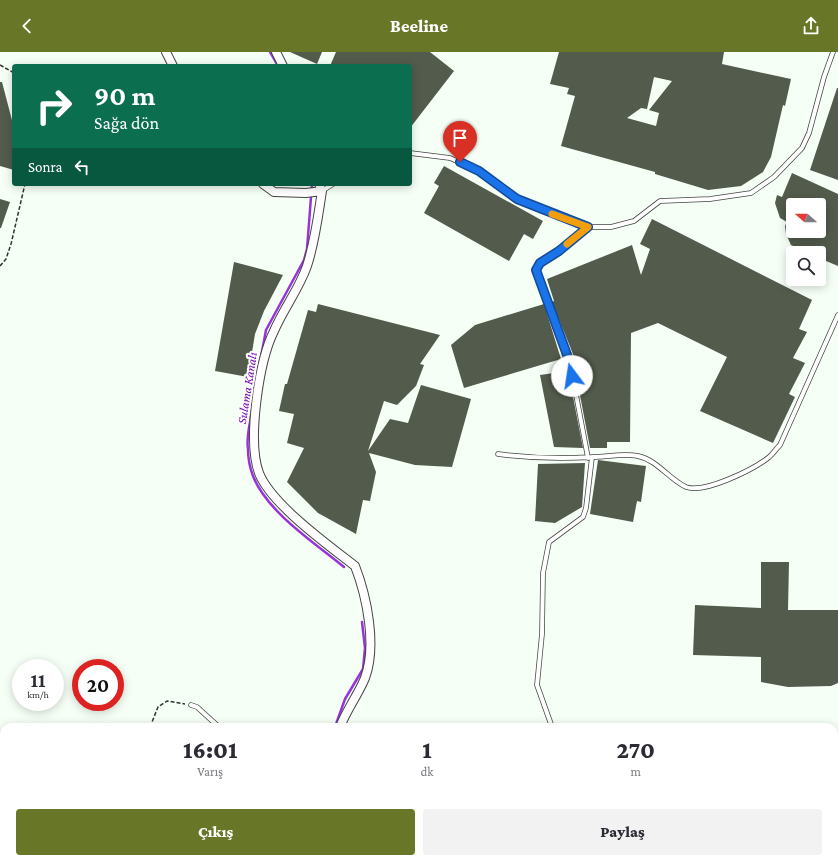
<!DOCTYPE html>
<html lang="tr">
<meta charset="utf-8">
<style>
:root{--surface:#fff;--page:#f2f2f3;--text:#2b2b33;--muted:#7c7c81;--accent:#687627}
body{margin:0;font-family:"Crimson Pro",serif;background:var(--page);color:var(--text);height:100vh;display:flex;flex-direction:column;font-size:15px;white-space:nowrap}
*{box-sizing:border-box;margin:0}
p{font-size:13px;color:var(--muted)}
.icon{flex:none;width:22px;height:22px;fill:none;stroke:currentColor;stroke-width:2;stroke-linecap:round;stroke-linejoin:round}
.map{position:relative;flex:1;overflow:hidden}
.sheet{position:absolute;left:0px;top:671px;width:838px;height:140px;display:flex;flex-direction:column;background:var(--surface);border-radius:12px 12px 0 0;box-shadow:0 2px 10px #0003}
.sheet>*{flex:none}
.hud{position:absolute;left:12px;top:12px;width:400px;height:122px;border-radius:4px;box-shadow:0 2px 10px #0003;background:#0b6e4f;color:#fff;overflow:hidden}
.needle{width:26px;rotate:291deg}
.buttons{position:absolute;left:786px;top:146px;display:grid;gap:8px}
.buttons a{display:grid;place-items:center;width:40px;height:40px;border-radius:4px;background:var(--surface);box-shadow:0 2px 10px #0003;font-size:20px}
.speed{position:absolute;left:12px;top:607px;display:flex;gap:8px;font-size:20px;font-weight:700;text-align:center}
.speed>*{display:grid;place-content:center;width:52px;height:52px;border-radius:50%;background:var(--surface);box-shadow:0 2px 10px #0003;line-height:1}
.speed small{font-size:10px;font-weight:400}
.speed .limit{border:6px solid #d22;background:#fff;color:#111}
.pin{position:absolute;display:grid;place-items:center;width:34px;height:34px;color:#fff;margin:-41px -17px;border-radius:50% 50% 50% 0;rotate:-45deg;box-shadow:0 0 4px #0007}
.pin .icon{rotate:45deg}
.me{position:absolute;width:44px;margin:-22px;rotate:346deg;stroke-linejoin:round;filter:drop-shadow(0 0 3px #0008)}
.turn{display:flex;align-items:center;gap:14px;height:84px;padding:0 16px;font-size:18px}
.turn .icon{width:52px;height:52px;stroke-width:2.5}
.turn b{display:block;font-size:28px;line-height:34px}
.then{display:flex;align-items:center;height:38px;padding:0 16px;background:#0003;gap:8px;font-size:15px}
.eta{display:flex;justify-content:space-evenly;align-items:center;height:68px;text-align:center}
.eta b{font-size:24px;font-weight:800;line-height:28px}
.action{display:flex;gap:8px;margin-top:auto;padding:8px 16px}
.action a{flex:1;height:46px;border-radius:4px;background:var(--accent);color:#fff;font-size:16px;font-weight:800;line-height:46px;text-align:center}
.action a+a{background:var(--page);color:var(--text)}
header{display:flex;justify-content:space-between;align-items:center;height:52px;padding:0 16px;background:var(--accent);color:#fff;font-size:18px;font-weight:800}
.map>svg:first-child{display:block}
</style>
<header><svg class="icon" aria-label="back" viewBox="0 0 24 24"><path d="M15 5l-7 7 7 7"/></svg>Beeline<svg class="icon" aria-label="share" viewBox="0 0 24 24"><path d="M12 15V3M7 8l5-5 5 5M5 13v7h14v-7"/></svg></header>
<div class="map">
<svg width="838" height="811" viewBox="0 0 838 811">
<rect width="100%" height="100%" fill="#f5fff5"/>
<path fill="#96e1cf" d="M430,807H477L486,811H431Z"/>
<g fill="none" stroke-linecap="round" stroke-linejoin="round">
<path stroke="#9933db" stroke-width="2.5" d="M270,0L278,14
M261,305L266,278L304,208L307,197L312,132
M251,363C250,373 246,386 248,397C248,405 250,416 253,424C267,460 315,491 344,515
M335,675L345,647L363,617L365,596L362,570
M504,807L513,811"/>
</g>
<path fill="#525b4c" fill-rule="evenodd" d="M290,0H322L317,12Z
M336,0H430L454,19L410,76V14H330Z
M559,0H724L722,12L791,27L785,54L783,53L771,105L763,120L741,134L708,138L655,122V120L561,94L575,44L567,42L569,36L550,32ZM654,25L672,29L649,58L659,61L656,74L627,66L641,56L647,57Z
M0,30H2L14,76V118L0,114Z
M837,36H838V128L810,118Z
M444,114L543,169L533,187L524,182L509,209L424,161L439,134L434,131Z
M792,121L838,142V214L819,206V201H808L791,193L786,182L785,174L787,170L780,166L775,151L777,143L782,145ZM793,153H819V179H793Z
M0,147L10,150L1,176H0Z
M652,167L812,248L799,277L807,280L793,306L805,311L789,342L795,345L773,391L700,359L727,305L658,271L631,281L630,390H607V396H590L575,317H576L575,307L552,250L554,249L547,227L632,193L641,223L650,197L640,192Z
M234,210L283,223L264,259L255,282L248,325L215,319Z
M318,252L440,283L420,312L424,313L416,334L397,353L384,349L368,399L390,367L408,371L421,333L471,347L452,415L415,413L369,401L376,420L370,449L363,448L356,482L318,461L287,430L304,396L287,391L294,362L279,359L285,332H287L308,258L316,260Z
M544,252L561,307L464,336L451,293L475,273Z
M568,319L583,396L554,395L540,323Z
M598,408L646,414L641,450L637,449L633,470L590,462Z
M585,411L582,455L555,471L535,469L538,412Z
M761,510H789L788,558H838V631L831,634L788,635L761,630V605L693,603L695,553L761,556Z"/>
<g fill="none" stroke-linecap="round" stroke-linejoin="round">
<g stroke="#444" stroke-width="5.5">
<path id="lane" d="M410,101L450,106L479,119L517,147L588,175H611L634,169L660,149L710,147L751,141L774,125L802,96L809,81L824,25L833,0
M322,139L333,132
M498,402C529,406 560,407 592,405C607,405 623,401 638,404C657,408 669,427 686,435C704,442 752,418 768,406C772,403 776,397 780,393L838,263
M588,406L570,311L536,218L540,211L559,199L588,175
M191,653L197,655L219,675
M552,675L537,633L542,582L543,521L549,490L583,465L586,456L592,405
M809,807L813,811"/>
</g>
<g stroke="#444" stroke-width="10">
<path id="street" d="M166,0L173,14
M276,0L283,14
M263,132L274,140L306,141L322,139
M319,132L322,139C318,164 315,190 307,214C299,237 284,256 274,279C259,309 247,389 259,421C271,452 328,493 355,514C367,545 377,594 365,626C358,643 347,657 340,675
M523,807L532,811"/>
</g>
<path stroke="#333" stroke-width="1.5" stroke-dasharray="4 2" stroke-linecap="butt" d="M0,13L14,21
M0,214L6,207L11,192L25,132
M150,675L158,655L167,649L185,652
M0,738H4
M0,801L4,807
M4,807L8,811"/>
<use href="#lane" stroke="#fff" stroke-width="4"/>
<use href="#street" stroke="#fff" stroke-width="8"/>
</g>
<g fill="none" stroke-linecap="round" stroke-linejoin="round">
<g stroke="#114b97" stroke-width="10">
<path id="route" d="M460,110L479,119L517,147L588,175L559,199L540,211L536,218L570,311L572,324"/>
</g>
<use href="#route" stroke="#1a73e8" stroke-width="7"/>
<path stroke="#f59e0b" stroke-width="7" d="M552,162L588,175L567,192"/>
</g>
<g text-anchor="middle" dominant-baseline="central" stroke-width="4" stroke-linejoin="round" paint-order="stroke">
<g font-size="13" font-style="italic" fill="#770bb1" stroke="#fff">
<text transform="translate(247 336) rotate(-81)">Sulama Kanalı</text>
</g>
</g>
</svg>
<div class="buttons">
<a><svg class="needle" viewBox="-14 -14 28 28"><path d="M0-13l5 13h-10z" fill="#e53935"/><path d="M0 13l5-13h-10z" fill="#7c7c81"/></svg></a>
<a><svg class="icon" aria-label="search" viewBox="0 0 24 24"><circle cx="10" cy="10" r="6"/><path d="M15 15l6 6"/></svg></a>
</div>
<div class="speed"><div>11<small>km/h</small></div><div class="limit">20</div></div>
<div class="pin" style="left:460px;top:110px;background:#d93025"><svg class="icon" aria-label="arrive" viewBox="0 0 24 24"><path d="M6 21V4h12l-3 4 3 4H6"/></svg></div>
<svg class="me" style="left:572px;top:324px" viewBox="-20 -20 40 40"><circle r="19" fill="#fff"/><path d="M0-13L10 11 0 6-10 11z" fill="#1a73e8"/></svg>
<div class="hud">
<div class="turn"><svg class="icon" aria-label="right" viewBox="0 0 24 24"><path d="M7 20v-9h11M14 6l5 5-5 5"/></svg><div><b>90 m</b>Sağa dön</div></div>
<div class="then">Sonra<svg class="icon" aria-label="left" viewBox="0 0 24 24"><path d="M17 20v-9H6M10 6l-5 5 5 5"/></svg></div>
</div>
<section class="sheet">
<div class="eta">
<div><b>16:01</b><p>Varış</p></div>
<div><b>1</b><p>dk</p></div>
<div><b>270</b><p>m</p></div>
</div>
<div class="action"><a>Çıkış</a><a>Paylaş</a></div>
</section>
</div>
